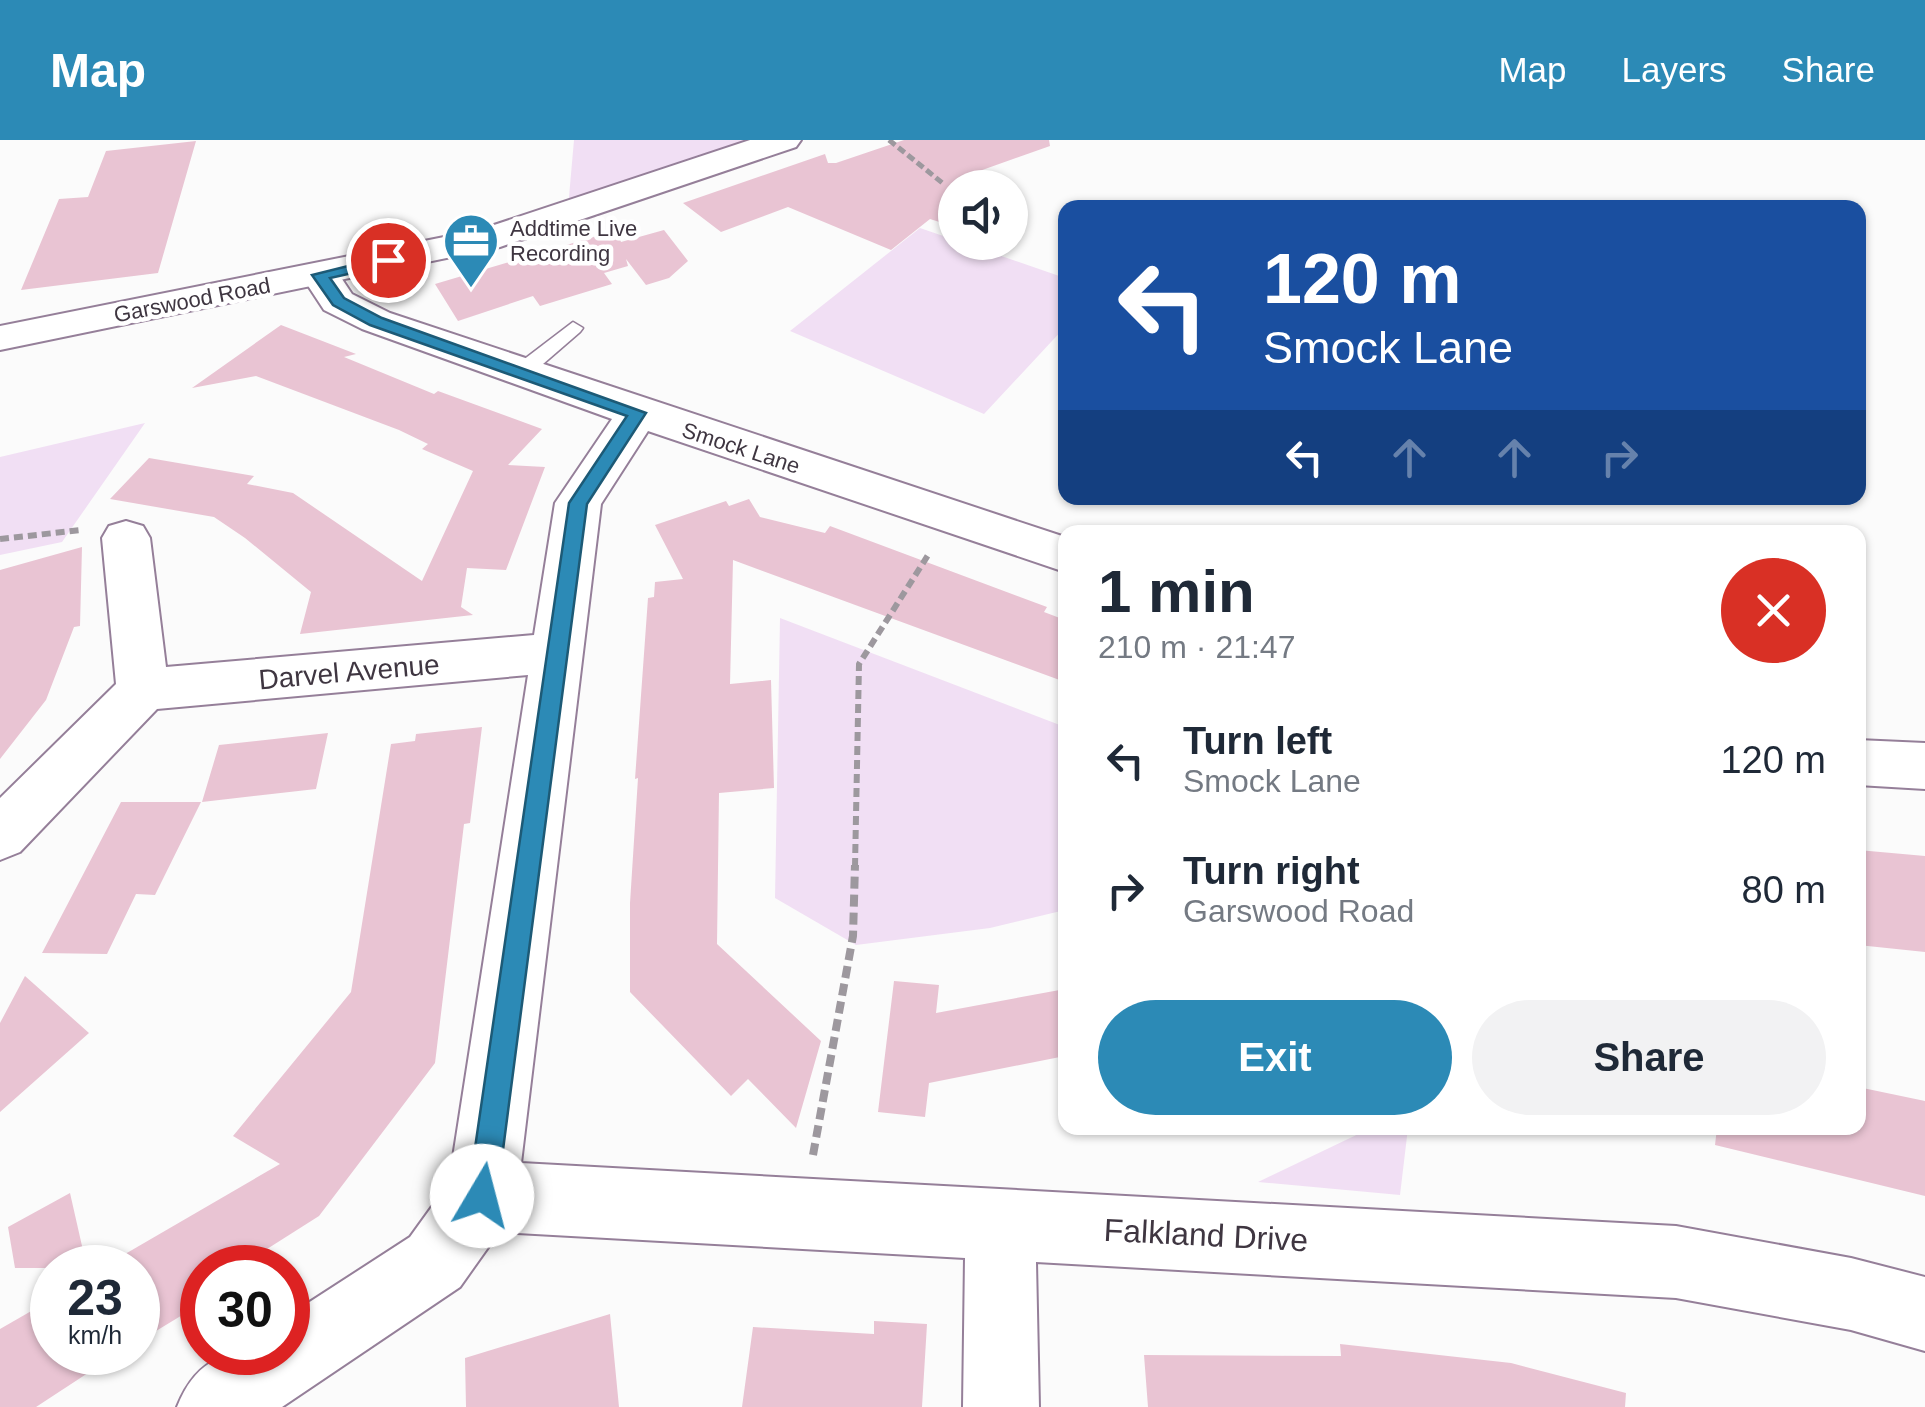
<!DOCTYPE html>
<meta charset="utf-8">
<style>
:root{--surface:#fff;--page:#f2f2f3;--text:#1f2937;--muted:#747a83;--accent:#2c8ab6}
body{margin:0;font-family:Helvetica,sans-serif;background:var(--page);color:var(--text);height:100vh;display:flex;flex-direction:column;font-size:38px;white-space:nowrap}
*{box-sizing:border-box;margin:0}
p{font-size:32px;color:var(--muted)}
.icon{flex:none;width:55px;height:55px;fill:none;stroke:currentColor;stroke-width:2;stroke-linecap:round;stroke-linejoin:round}
.map{position:relative;flex:1;overflow:hidden}
.sheet{position:absolute;left:1058px;top:385px;width:808px;height:610px;display:flex;flex-direction:column;background:var(--surface);border-radius:20px;box-shadow:0 2px 8px #0004}
.sheet>*{flex:none}
.hud{position:absolute;left:1058px;top:60px;width:808px;height:305px;border-radius:20px;box-shadow:0 2px 8px #0004;background:#1a4fa0;color:#fff;overflow:hidden}
.fabs{position:absolute;left:938px;top:30px;display:grid;gap:20px}
.fabs a{display:grid;place-items:center;width:90px;height:90px;border-radius:50%;background:var(--surface);box-shadow:0 2px 8px #0004;font-size:50px}
.speed{position:absolute;left:30px;top:1105px;display:flex;gap:20px;font-size:50px;font-weight:700;text-align:center}
.speed>*{display:grid;place-content:center;width:130px;height:130px;border-radius:50%;background:var(--surface);box-shadow:0 2px 8px #0004;line-height:1}
.speed small{font-size:25px;font-weight:400}
.speed .limit{border:15px solid #d22;background:#fff;color:#111}
.pin{position:absolute;display:grid;place-items:center;width:85px;height:85px;color:#fff;margin:-42px;border:5px solid #fff;border-radius:50%;box-shadow:0 2px 10px #0007}
.me{position:absolute;width:110px;margin:-55px;rotate:8deg;stroke-linejoin:round;filter:drop-shadow(0 0 8px #0008)}
.turn{display:flex;align-items:center;gap:35px;height:210px;padding:0 40px;font-size:45px}
.turn .icon{width:130px;height:130px;stroke-width:2.5}
.turn b{display:block;font-size:70px;line-height:85px}
.lanes{display:flex;align-items:center;height:95px;padding:0 40px;background:#0003;justify-content:center;gap:50px;direction:ltr}
.lanes .off{opacity:.35}
.round{display:grid;place-items:center;flex:none;width:105px;height:105px;border-radius:52px;background:var(--page)}
.head{display:flex;align-items:center;justify-content:space-between;height:170px;padding:0 40px}
h1{font-size:60px;font-weight:700;line-height:75px}
.cta{display:flex;gap:20px;margin-top:auto;padding:20px 40px}
.cta a{flex:1;height:115px;border-radius:60px;background:var(--accent);color:#fff;font-size:40px;font-weight:700;line-height:115px;text-align:center}
.cta a+a{background:var(--page);color:var(--text)}
ul{padding:0;list-style:none}
li{display:flex;align-items:center;gap:30px;height:130px;padding:0 40px}
li div{flex:1}
li b{display:block;font-size:38px}
li em{font-style:normal}
header{display:flex;align-items:center;gap:60px;box-sizing:border-box;height:140px;padding:0 50px;background:var(--accent);color:#fff}
header strong{font-size:48px}
nav{display:flex;gap:55px;margin-inline-start:auto;font-size:35px}
.map>svg:first-child{display:block}
</style>
<header>
<strong>Map</strong>
<nav><a>Map</a><a>Layers</a><a>Share</a></nav>
</header>
<div class="map">
<svg width="1925" height="1267" viewBox="0 0 1925 1267">
<rect width="100%" height="100%" fill="#fbfbfb"/>
<path fill="#f1dff4" d="M574,0H752L568,68Z
M920,88L1065,138V187L984,274L790,191Z
M145,283L62,402L0,415V317Z
M780,478L1065,587V770L990,788L856,805L775,758Z
M1371,988H1408L1400,1055L1258,1042Z"/>
<path fill="#e9c4d3" d="M904,0H1049L1050,6L957,39L974,48H955V87L930,79L891,110L788,67L721,92L683,63L825,14L828,23H836Z
M196,1L158,133L21,150L59,59L88,57L106,11Z
M617,90L621,102L664,90L688,121L669,138L646,145L626,119L628,126L604,133L612,144L540,166L533,156L458,181L435,144Z
M281,185L356,214L344,217L434,254L438,251L542,289L508,325L545,327L506,430L467,428L461,467L473,475L300,494L311,452L245,398L214,377L110,359L149,318L254,336L247,344L293,353L422,441L473,331L422,309L428,304L399,290L256,236L192,248Z
M749,359L760,377L825,393L830,386L1047,467L1044,472L1065,480V542L733,420L730,544L771,540L774,648L719,653L717,804L821,901L796,988L748,939L731,956L630,852V763L638,638L635,639L648,458L654,457L655,442L683,439L655,385L726,361L729,366Z
M82,407L80,486L74,487L46,560L0,619V430Z
M482,587L470,683L464,684L435,923L319,1076L237,1128H202V1163L138,1202V1128H101L280,1024L233,996L351,852L391,604L415,601L416,594Z
M328,593L316,649L202,662L219,605Z
M121,662H201L155,755L136,754L107,814L42,813Z
M1858,710L1925,716V812L1858,805Z
M25,836L89,893L0,972V883Z
M894,841L939,845L936,873L1065,849V916L929,943L925,977L878,972Z
M1858,947L1925,961V1056L1715,1005L1717,988H1858Z
M70,1053L87,1128H15L8,1087Z
M47,1162L52,1212H120L36,1267H0V1189Z
M610,1174L619,1267H466L465,1218Z
M874,1181L927,1184L922,1267H742L753,1187L874,1194Z
M1340,1204L1511,1223L1626,1253L1625,1267H1148L1144,1215L1341,1216Z"/>
<g fill="none" stroke-linecap="round" stroke-linejoin="round">
<g stroke="#957f99" stroke-width="3">
<path id="lane" d="M573,182L583,188L580,192L528,237H514L511,232L514,227Z"/>
</g>
<g stroke="#957f99" stroke-width="4">
<path id="street" d="M320,124L334,127L352,154L390,173L1065,397V432L648,291L601,364L521,1023L1676,1086L1851,1118L1925,1137V1211L1851,1190L1676,1158L1036,1122L1039,1267H963L965,1118L499,1092L460,1147L282,1267H177C200,1210 233,1212 288,1212V1176L410,1097L449,1043L528,535L157,569L20,712L0,720V658L116,544L102,398L109,386L126,381L143,386L150,398L166,527L534,495L555,363L612,279L362,189L324,170L301,135L306,127Z
M1858,600L1925,603V649L1858,645Z"/>
</g>
<g stroke="#957f99" stroke-width="4">
<path id="secondary" d="M750,0H801L796,7L500,107L0,210V186L479,90Z"/>
</g>
<path stroke="#9d989e" stroke-width="5" stroke-dasharray="8 4" stroke-linecap="butt" d="M889,0L945,45"/>
<path stroke="#9d989e" stroke-width="6" stroke-dasharray="9 5" stroke-linecap="butt" d="M0,399L81,390
M855,727L859,524L930,412"/>
<path stroke="#9d989e" stroke-width="8" stroke-dasharray="12 6" stroke-linecap="butt" d="M813,1015L853,796L855,725"/>
<use href="#lane" fill="#fff" fill-rule="evenodd"/>
<use href="#street" fill="#fff" fill-rule="evenodd"/>
<use href="#secondary" fill="#fff" fill-rule="evenodd"/>
</g>
<path fill="#2c8ab6" stroke="#1d5a76" stroke-width="2.5" d="M388,116L396,120L393,124L330,138L344,158L382,178L646,273L587,364L497,1056L493,1067L482,1071L472,1067L468,1056L569,363L627,276L370,185L333,165L312,135Z"/>
<defs>
<g id="office-pin" transform="scale(2.875)"><path d="M0 17L-7.5 6A9.5 9.5 0 1 1 7.5 6Z" fill="#2c8ab6" stroke="#fff"/><path d="M-6-3h4V-5.5h4V-3h4V5H-6ZM-1-4.5V-3h2v-1.5ZM-6 0V1H6V0Z" fill="#fff"/></g>
</defs>
<g fill-rule="evenodd">
<use href="#office-pin" x="471" y="101"/>
</g>
<g text-anchor="middle" dominant-baseline="central" stroke-width="9" stroke-linejoin="round" paint-order="stroke">
<g font-size="22" fill="#3f3641" stroke="#fff" text-anchor="start">
<text x="510" y="88">Addtime Live<tspan x="510" dy="25">Recording</tspan></text>
</g>
<g font-size="22" fill="#3f3641" stroke="#fff">
<text transform="translate(192 160) rotate(-11)">Garswood Road</text>
<text transform="translate(741 308) rotate(18)">Smock Lane</text>
</g>
<g font-size="28" fill="#3f3641" stroke="#fff">
<text transform="translate(349 532) rotate(-5)">Darvel Avenue</text>
</g>
<g font-size="32" fill="#3f3641" stroke="#fff">
<text transform="translate(1206 1095) rotate(3)">Falkland Drive</text>
</g>
</g>
</svg>
<div class="fabs">
<a><svg class="icon" aria-label="sound" viewBox="0 0 24 24"><path d="M4 9h4l5-4v14l-5-4H4zM17 9q2 3 0 6"/></svg></a>
</div>
<div class="speed"><div>23<small>km/h</small></div><div class="limit">30</div></div>
<div class="pin" style="left:388px;top:120px;background:#d93025"><svg class="icon" aria-label="arrive" viewBox="0 0 24 24"><path d="M6 21V4h12l-3 4 3 4H6"/></svg></div>
<svg class="me" style="left:482px;top:1056px" viewBox="-20 -20 40 40"><circle r="19" fill="#fff"/><path d="M0-13L10 11 0 6-10 11z" fill="#2c8ab6"/></svg>
<div class="hud">
<div class="turn"><svg class="icon" aria-label="left" viewBox="0 0 24 24"><path d="M17 20v-9H6M10 6l-5 5 5 5"/></svg><div><b>120 m</b>Smock Lane</div></div>
<div class="lanes"><svg class="icon" aria-label="left" viewBox="0 0 24 24"><path d="M17 20v-9H6M10 6l-5 5 5 5"/></svg><svg class="icon off" aria-label="ahead" viewBox="0 0 24 24"><path d="M12 20V5M6 11l6-6 6 6"/></svg><svg class="icon off" aria-label="ahead" viewBox="0 0 24 24"><path d="M12 20V5M6 11l6-6 6 6"/></svg><svg class="icon off" aria-label="right" viewBox="0 0 24 24"><path d="M7 20v-9h11M14 6l5 5-5 5"/></svg></div>
</div>
<section class="sheet">
<div class="head"><div><h1>1 min</h1><p>210 m · 21:47</p></div><a class="round" style="background:#d93025;color:#fff"><svg class="icon" aria-label="close" viewBox="0 0 24 24"><path d="M6 6l12 12M18 6L6 18"/></svg></a></div>
<ul>
<li><svg class="icon" aria-label="left" viewBox="0 0 24 24"><path d="M17 20v-9H6M10 6l-5 5 5 5"/></svg><div><b>Turn left</b><p>Smock Lane</p></div><em>120 m</em></li>
<li><svg class="icon" aria-label="right" viewBox="0 0 24 24"><path d="M7 20v-9h11M14 6l5 5-5 5"/></svg><div><b>Turn right</b><p>Garswood Road</p></div><em>80 m</em></li>
</ul>
<div class="cta"><a>Exit</a><a>Share</a></div>
</section>
</div>
